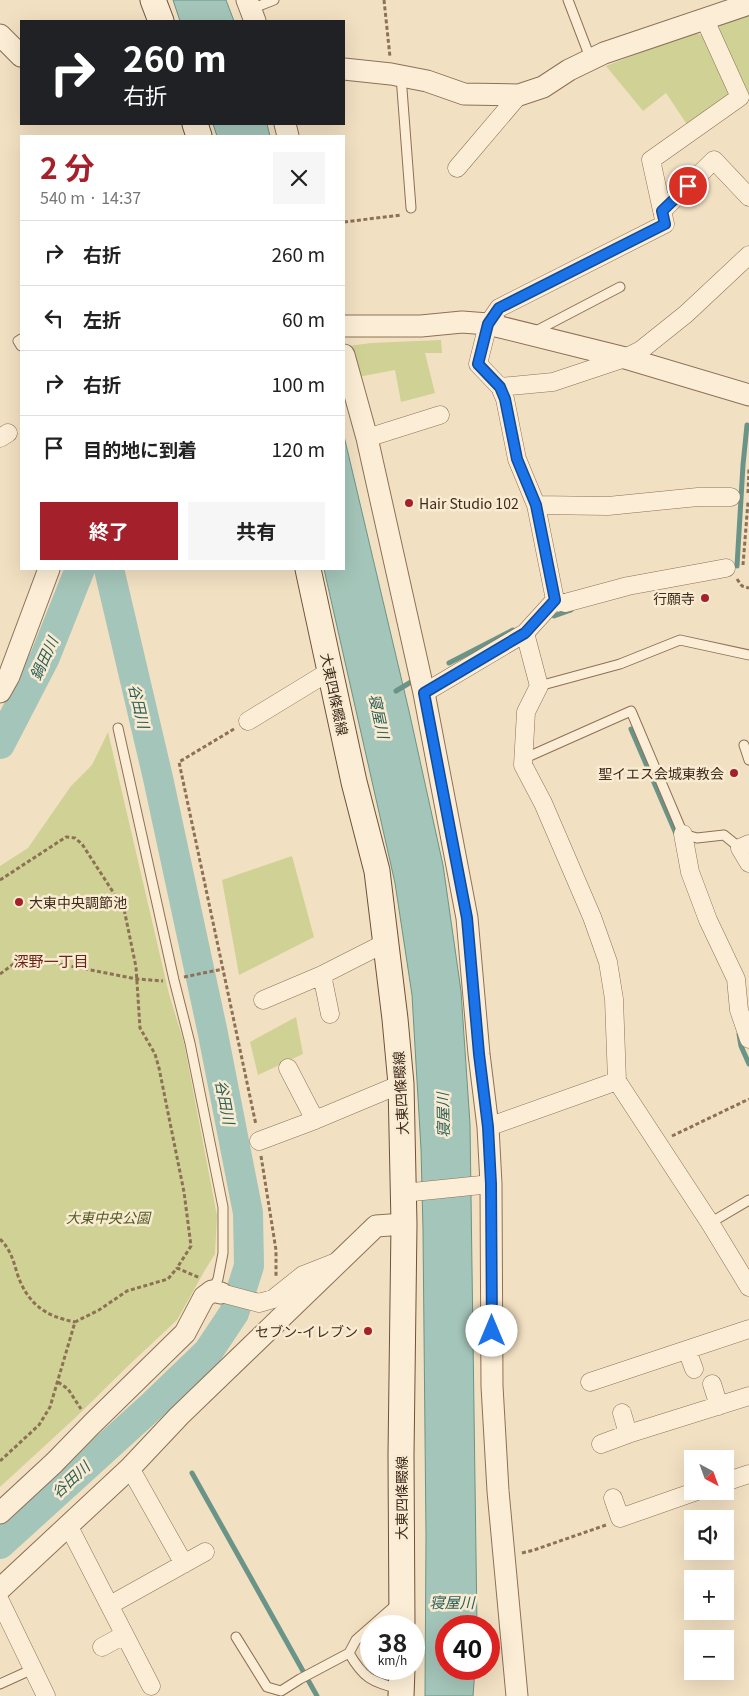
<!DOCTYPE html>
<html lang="ja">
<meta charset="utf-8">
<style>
:root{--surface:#fff;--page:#f6f6f6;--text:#222;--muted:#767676;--line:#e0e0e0;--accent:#a4202a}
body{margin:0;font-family:Georgia,"Noto Sans JP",serif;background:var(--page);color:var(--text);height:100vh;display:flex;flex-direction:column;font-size:19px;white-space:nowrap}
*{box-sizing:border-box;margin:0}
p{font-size:16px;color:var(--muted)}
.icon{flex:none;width:28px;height:28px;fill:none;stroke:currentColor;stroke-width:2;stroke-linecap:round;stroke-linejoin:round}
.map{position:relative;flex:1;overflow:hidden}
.details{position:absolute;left:20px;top:135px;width:325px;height:435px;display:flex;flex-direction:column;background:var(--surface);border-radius:0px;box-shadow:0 5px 20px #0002}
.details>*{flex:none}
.banner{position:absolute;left:20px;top:20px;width:325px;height:105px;border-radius:0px;box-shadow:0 5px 20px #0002;background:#202124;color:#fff;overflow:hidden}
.needle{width:32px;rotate:139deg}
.buttons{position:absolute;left:684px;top:1450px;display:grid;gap:10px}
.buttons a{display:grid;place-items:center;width:50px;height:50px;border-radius:0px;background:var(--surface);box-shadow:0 5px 20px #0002;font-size:25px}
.speed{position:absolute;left:360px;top:1615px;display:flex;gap:10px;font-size:25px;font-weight:700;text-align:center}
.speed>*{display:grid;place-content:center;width:65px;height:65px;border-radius:50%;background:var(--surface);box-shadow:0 5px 20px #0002;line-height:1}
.speed small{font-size:12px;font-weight:400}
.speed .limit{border:8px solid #d22;background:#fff;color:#111}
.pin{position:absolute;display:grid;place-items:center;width:42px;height:42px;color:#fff;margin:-21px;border:2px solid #fff;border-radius:50%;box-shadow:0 1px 5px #0007}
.me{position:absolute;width:55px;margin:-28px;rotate:0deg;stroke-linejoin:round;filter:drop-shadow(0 0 4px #0008)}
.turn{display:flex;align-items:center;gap:18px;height:105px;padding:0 20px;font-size:22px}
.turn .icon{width:65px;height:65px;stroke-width:2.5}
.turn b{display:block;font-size:35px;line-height:42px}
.round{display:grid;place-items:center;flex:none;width:52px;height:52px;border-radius:0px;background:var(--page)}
.overview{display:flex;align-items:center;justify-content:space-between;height:85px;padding:0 20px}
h1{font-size:30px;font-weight:700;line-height:38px;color:var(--accent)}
.action{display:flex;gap:10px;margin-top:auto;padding:10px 20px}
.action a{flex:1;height:58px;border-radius:0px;background:var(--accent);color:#fff;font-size:20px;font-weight:700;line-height:58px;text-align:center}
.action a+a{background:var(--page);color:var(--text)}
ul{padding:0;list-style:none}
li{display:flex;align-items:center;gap:15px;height:65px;padding:0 20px;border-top:1px solid var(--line)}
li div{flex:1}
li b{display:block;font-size:19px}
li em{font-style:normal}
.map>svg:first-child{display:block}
</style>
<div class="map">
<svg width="749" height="1696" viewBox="0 0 749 1696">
<rect width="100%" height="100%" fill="#f2e0c2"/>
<path fill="#cfd294" d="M749,13V100L747,102L716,30L721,25Z
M690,33L705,35L731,96L688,126L666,93L643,111L606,66Z
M441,340L442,353H425L435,393L401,402L395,370L358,377L349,346L371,343Z
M108,732L169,994L184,1043L217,1216L215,1254L205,1270L177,1320L130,1364L75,1418L0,1487V866L28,848L71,786L92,765Z
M292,856L314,937L239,975L222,880Z
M296,1017L303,1054L258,1075L250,1042Z"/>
<path fill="#a4c5b9" stroke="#6a9487" d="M173,0H226L234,21H180Z
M213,124H267L270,136H217Z
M344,436L409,711L443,865L461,991L470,1124L477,1626H446V1669H475L473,1696H425L426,1536L423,1230L421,1149L412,995L395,883L324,569H344Z"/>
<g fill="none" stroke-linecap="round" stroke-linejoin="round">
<path stroke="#6a9487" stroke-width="5" d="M737,566L743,465L747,425
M554,616L571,610
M449,663L513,630
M396,691L411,682
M631,729L677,836
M739,1034L741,1046L749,1064
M192,1473L317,1696"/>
<path stroke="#a4c5b9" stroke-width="30" d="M0,744L45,657L80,569
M0,1544L154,1404L208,1352L234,1313L249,1266L248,1213L212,1029L158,778L109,569"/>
<g stroke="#8e7057" stroke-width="11">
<path id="service" d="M568,0L591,60
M251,9L274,0
M401,76L411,208
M534,332L620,287
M21,339L18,341L21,346
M539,686L620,664L680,640L749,655
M118,728L174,980L190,1043L223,1207V1253L218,1279L212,1291
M744,745L749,760
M523,759L631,711L683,834L697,838L724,835L740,848
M710,1223L749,1200
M398,1603L356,1640L349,1653C364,1679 371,1681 399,1689
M236,1637L267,1687L281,1691L300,1679L349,1653
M0,1684L33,1669"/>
</g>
<g stroke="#8e7057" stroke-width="19">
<path id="minor" d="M457,168L519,95
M662,211L714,160L749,197
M500,387L553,382L625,358L641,350L686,314L749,255
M0,438L8,433
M367,438L440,415
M536,505L608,506L698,497H731
M555,600L565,603L628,586L726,568
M525,633L539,686L526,712L523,765L543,803L592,917L608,962L614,999L617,1081L710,1223L749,1287
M424,693L525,633L555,600L536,505L517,459L505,399L500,387L478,364L488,324L499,308L665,224L651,160L740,97L705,20
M248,721L330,671
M683,834L690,872L708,920L736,979L739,1010L749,1039
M749,844L740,848L749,863
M322,975L330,1014
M263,1000L322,975L385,943
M288,1068L315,1120
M488,1127L617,1081
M259,1141L315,1120L401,1084
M403,1193L491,1184
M221,1293L259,1303L273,1299L303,1275L336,1262
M687,1350L694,1369
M590,1382L749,1329
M712,1384L719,1406
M622,1413L628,1434
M601,1444L628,1434L749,1396
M130,1468L184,1564
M725,1482L749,1474
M613,1498L620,1518L697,1491
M68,1525L151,1686
M0,1601L46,1696
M110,1605L205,1552
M102,1647L124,1635"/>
</g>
<g stroke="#8e7057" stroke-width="23">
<path id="tertiary" d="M247,0L255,21
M0,35L21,56
M344,69L391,74L427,81L464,94L519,95L543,87L569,70L604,53L749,4
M285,124L288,136
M344,326H421L462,322L488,324L625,358L749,395
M344,355L367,438L424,693L467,918L479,1054L488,1127L491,1184L492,1386L498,1491L517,1696
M0,692L9,676L49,569
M0,1513L54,1463L92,1424L185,1333L204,1297L212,1291L221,1293
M0,1589L130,1468L179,1416L376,1226L404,1224"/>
</g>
<g stroke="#70513a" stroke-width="27">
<path id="secondary" d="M153,0L161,21
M195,124L199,136
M308,569L354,782L377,871L395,1019L401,1084L404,1224L401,1455L402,1626
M401,1696L402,1669"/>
</g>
<path stroke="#8e7057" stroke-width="3" stroke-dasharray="4 2.5" stroke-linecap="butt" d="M384,0L390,57
M344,222L401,215
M748,493L749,469
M743,565L748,502
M737,579L742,586L749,588
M234,729L179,762L256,1125
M0,880L66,837L75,838L82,844L124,909L136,967L140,1028L155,1054L159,1068L184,1192L191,1246L177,1268L200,1278
M0,974L23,957L137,979L163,981
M184,977L223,969
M672,1136L749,1099
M261,1156L276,1250V1276
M0,1239C10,1249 13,1259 17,1273C27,1303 44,1316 75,1322
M58,1382L68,1389L81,1409
M0,1461L39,1425L50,1407L75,1322L99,1310L127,1291L168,1279L177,1268
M522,1553L534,1550L606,1525"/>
<use href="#service" stroke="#fceed6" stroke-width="9"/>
<use href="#minor" stroke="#fceed6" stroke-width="18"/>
<use href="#tertiary" stroke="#fceed6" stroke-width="21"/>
<use href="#secondary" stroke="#fceed6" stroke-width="25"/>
</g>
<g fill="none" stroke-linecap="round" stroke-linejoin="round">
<g stroke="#114b97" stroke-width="12">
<path id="route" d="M492,1331L491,1184L488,1127L479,1054L467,918L424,693L525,633L555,600L536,505L517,459L505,399L500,387L478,364L488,324L499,308L665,224L662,211L688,186"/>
</g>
<use href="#route" stroke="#1a73e8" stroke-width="9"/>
</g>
<g fill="#a4202a" stroke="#f9ebd2" stroke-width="2">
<circle cx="409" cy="503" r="5"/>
<circle cx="705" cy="598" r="5"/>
<circle cx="734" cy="773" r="5"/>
<circle cx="19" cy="902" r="5"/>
<circle cx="368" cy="1331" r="5"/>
</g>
<g text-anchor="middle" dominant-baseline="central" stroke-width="5" stroke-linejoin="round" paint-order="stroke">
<g font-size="14" fill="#3d2a1c" stroke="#f9ebd2" text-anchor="end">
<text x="419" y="503" text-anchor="start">Hair Studio 102</text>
<text x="695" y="598">行願寺</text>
<text x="724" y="773">聖イエス会城東教会</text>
<text x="29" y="902" text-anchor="start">大東中央調節池</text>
<text x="358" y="1331">セブン-イレブン</text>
</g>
<g font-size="14" fill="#3d2a1c" stroke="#f9ebd2">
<text transform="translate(335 694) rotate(78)">大東四條畷線</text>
<text transform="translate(400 1093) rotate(-93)">大東四條畷線</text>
<text transform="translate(401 1498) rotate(-90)">大東四條畷線</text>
</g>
<g font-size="14" font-style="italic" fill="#515b21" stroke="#f9ebd2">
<text x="108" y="1217">大東中央公園</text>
</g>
<g font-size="15" font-style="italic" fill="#2a5e57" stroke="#f9ebd2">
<text transform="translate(43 658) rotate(-65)">鍋田川</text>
<text transform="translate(140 706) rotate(77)">谷田川</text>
<text transform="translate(380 716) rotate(78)">寝屋川</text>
<text transform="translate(226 1102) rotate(79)">谷田川</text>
<text transform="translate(442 1115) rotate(-91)">寝屋川</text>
<text transform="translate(70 1479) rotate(-43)">谷田川</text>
<text x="452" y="1601">寝屋川</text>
</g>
<g font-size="15" fill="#6e2317" stroke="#f9ebd2">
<text x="51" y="960">深野一丁目</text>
</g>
</g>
</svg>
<div class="buttons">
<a><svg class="needle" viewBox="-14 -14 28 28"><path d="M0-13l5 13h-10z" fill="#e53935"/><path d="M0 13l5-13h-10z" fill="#767676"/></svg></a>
<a><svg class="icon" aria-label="sound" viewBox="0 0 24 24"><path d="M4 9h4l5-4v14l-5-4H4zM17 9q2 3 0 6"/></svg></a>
<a>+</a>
<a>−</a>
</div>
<div class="speed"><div>38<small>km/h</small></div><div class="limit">40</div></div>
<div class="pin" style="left:688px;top:186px;background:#d93025"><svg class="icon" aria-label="arrive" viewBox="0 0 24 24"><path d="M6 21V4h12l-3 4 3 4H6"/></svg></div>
<svg class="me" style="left:492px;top:1331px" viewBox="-20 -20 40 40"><circle r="19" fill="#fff"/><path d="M0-13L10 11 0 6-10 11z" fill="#1a73e8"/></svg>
<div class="banner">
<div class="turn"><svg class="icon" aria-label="right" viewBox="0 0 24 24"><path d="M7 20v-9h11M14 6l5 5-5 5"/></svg><div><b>260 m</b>右折</div></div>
</div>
<section class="details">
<div class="overview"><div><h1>2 分</h1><p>540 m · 14:37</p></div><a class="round"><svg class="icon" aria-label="close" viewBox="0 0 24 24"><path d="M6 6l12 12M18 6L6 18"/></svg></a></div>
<ul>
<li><svg class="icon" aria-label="right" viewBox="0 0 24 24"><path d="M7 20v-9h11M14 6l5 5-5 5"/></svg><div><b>右折</b></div><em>260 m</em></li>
<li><svg class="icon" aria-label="left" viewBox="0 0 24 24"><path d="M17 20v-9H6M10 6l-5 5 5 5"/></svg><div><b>左折</b></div><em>60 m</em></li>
<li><svg class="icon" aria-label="right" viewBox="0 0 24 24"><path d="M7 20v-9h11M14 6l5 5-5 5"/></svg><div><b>右折</b></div><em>100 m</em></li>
<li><svg class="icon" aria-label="arrive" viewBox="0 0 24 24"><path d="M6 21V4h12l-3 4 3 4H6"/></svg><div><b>目的地に到着</b></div><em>120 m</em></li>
</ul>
<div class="action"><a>終了</a><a>共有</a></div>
</section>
</div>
